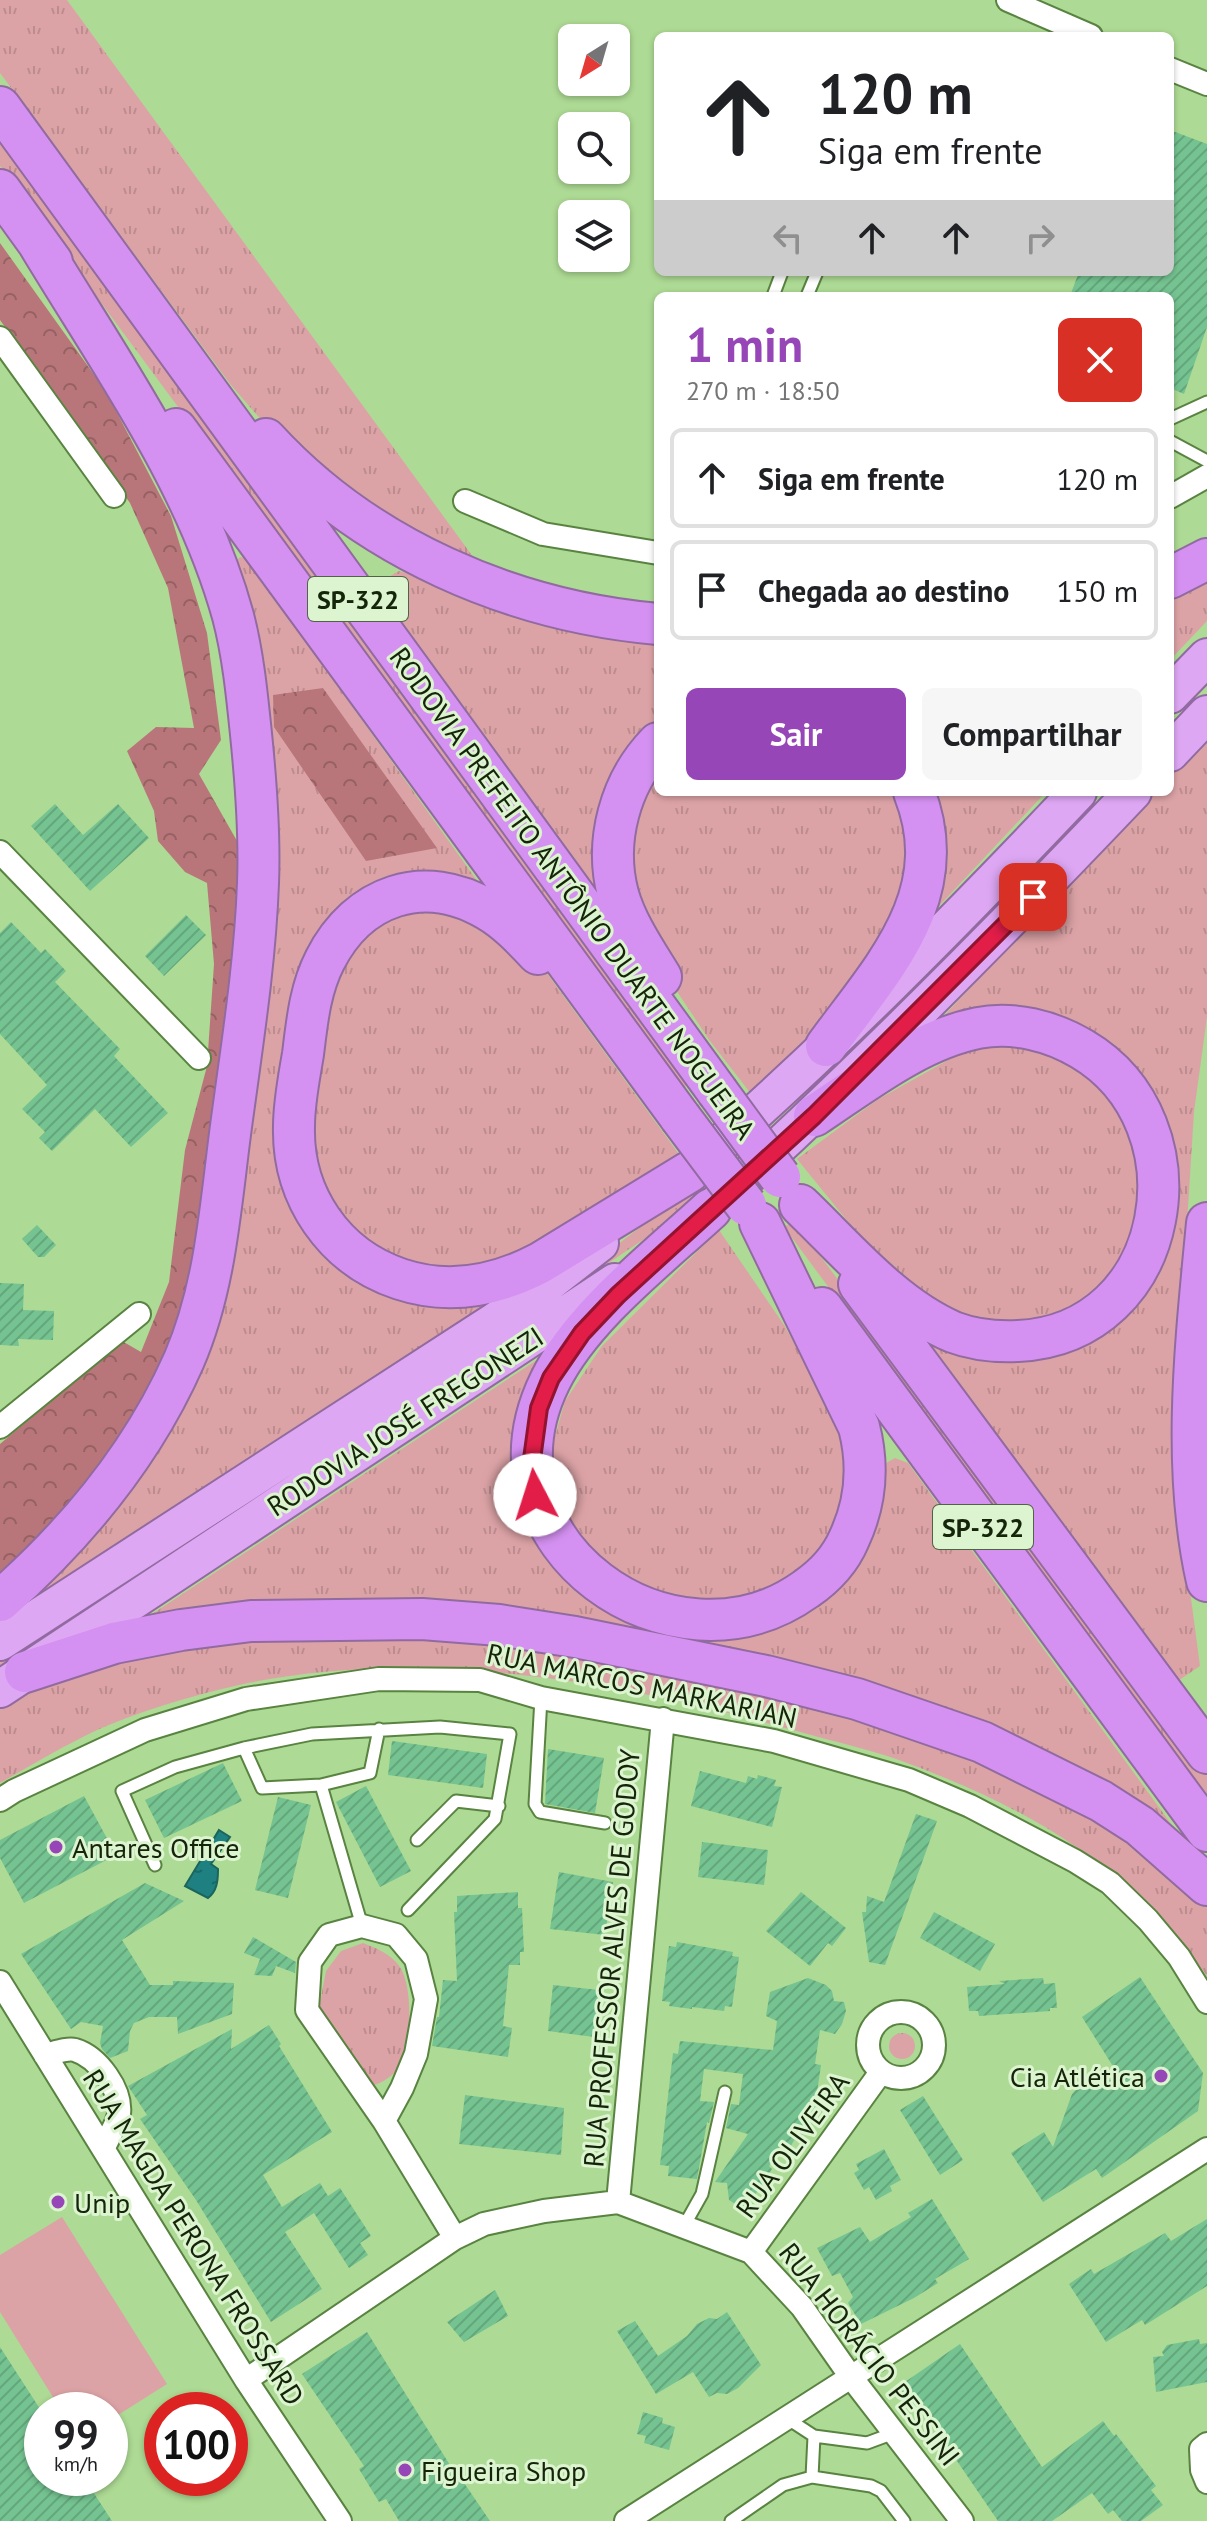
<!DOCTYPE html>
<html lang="pt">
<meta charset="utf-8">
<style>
:root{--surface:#fff;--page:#f6f6f6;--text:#202124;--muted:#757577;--line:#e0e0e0;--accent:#9646b6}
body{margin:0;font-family:"PT Sans",sans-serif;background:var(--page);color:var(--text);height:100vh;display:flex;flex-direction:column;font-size:30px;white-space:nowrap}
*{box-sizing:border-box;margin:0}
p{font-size:26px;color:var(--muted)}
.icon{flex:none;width:44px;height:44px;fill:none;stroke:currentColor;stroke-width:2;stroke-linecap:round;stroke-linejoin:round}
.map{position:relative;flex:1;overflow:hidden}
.details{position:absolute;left:654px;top:292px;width:520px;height:504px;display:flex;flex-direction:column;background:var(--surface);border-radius:12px;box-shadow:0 2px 6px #0004}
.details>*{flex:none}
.guide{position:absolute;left:654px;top:32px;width:520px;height:244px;border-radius:12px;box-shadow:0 2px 6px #0004;background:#fff;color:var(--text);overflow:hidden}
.needle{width:52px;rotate:217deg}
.controls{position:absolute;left:558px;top:24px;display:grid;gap:16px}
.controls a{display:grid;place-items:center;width:72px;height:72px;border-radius:12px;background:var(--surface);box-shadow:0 2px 6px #0004;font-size:40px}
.speed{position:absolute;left:24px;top:2392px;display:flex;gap:16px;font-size:40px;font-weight:700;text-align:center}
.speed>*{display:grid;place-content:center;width:104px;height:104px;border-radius:50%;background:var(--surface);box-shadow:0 2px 6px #0004;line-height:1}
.speed small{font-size:20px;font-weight:400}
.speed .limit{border:12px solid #d22;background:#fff;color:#111}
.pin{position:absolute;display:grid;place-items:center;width:68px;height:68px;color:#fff;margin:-34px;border-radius:16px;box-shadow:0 4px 12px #0006}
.me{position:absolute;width:88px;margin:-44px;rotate:355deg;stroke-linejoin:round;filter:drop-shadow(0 0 6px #0008)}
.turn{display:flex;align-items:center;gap:28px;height:168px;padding:0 32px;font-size:36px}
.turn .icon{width:104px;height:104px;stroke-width:2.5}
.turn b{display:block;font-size:56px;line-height:68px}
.lanes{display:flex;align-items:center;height:76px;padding:0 32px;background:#0003;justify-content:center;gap:40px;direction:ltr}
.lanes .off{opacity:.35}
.round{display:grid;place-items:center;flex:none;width:84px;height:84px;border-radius:12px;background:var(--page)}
.summary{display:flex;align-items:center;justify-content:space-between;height:136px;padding:0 32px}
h1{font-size:48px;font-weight:600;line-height:60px;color:var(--accent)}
.button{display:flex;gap:16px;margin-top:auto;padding:16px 32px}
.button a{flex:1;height:92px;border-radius:12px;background:var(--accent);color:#fff;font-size:32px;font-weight:600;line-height:92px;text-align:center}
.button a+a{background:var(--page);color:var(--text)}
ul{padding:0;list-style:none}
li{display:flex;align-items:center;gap:24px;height:100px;margin:0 16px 12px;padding:0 16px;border:4px solid var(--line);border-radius:12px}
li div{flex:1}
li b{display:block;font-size:30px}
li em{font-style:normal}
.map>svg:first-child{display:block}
</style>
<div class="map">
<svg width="1207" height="2521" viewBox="0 0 1207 2521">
<defs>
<pattern id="grass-tufts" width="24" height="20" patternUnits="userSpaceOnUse" patternTransform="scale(2)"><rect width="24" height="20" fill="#dca3a6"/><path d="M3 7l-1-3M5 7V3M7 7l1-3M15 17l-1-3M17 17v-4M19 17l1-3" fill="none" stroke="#bc8c8e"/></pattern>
<pattern id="forest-crowns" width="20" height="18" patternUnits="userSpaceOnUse" patternTransform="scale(2)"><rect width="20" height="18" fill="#b9767a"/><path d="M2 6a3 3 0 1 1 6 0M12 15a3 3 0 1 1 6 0" fill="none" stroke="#956162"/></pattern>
<pattern id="water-ripples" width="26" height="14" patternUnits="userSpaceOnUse" patternTransform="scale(2)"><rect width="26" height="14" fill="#1e8080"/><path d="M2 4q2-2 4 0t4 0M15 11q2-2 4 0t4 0" fill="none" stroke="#196967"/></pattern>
<pattern id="building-hatch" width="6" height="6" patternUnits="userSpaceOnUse" patternTransform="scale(2)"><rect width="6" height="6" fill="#75c391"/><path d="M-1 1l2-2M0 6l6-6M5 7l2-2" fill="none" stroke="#64a77c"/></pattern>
</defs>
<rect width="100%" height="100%" fill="#adda94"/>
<path fill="url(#grass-tufts)" d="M0,0H67L487,576L430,552L276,437L231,385L0,73Z
M0,129L691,1082L682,1089L0,166Z
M240,557L246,558L483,889L356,909L287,1108L328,1243L512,1288L0,1619L123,1485L247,1059L231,567Z
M399,571L658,638V726L606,890L594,899L373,596L380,582Z
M1207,574V621L1170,660V594Z
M1207,737V1017L1194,1112L1182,1304L1189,1583L1200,1666L1175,1683L910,1329L1027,1351L1154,1261L1127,1066L941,1019L1153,792H1170V775Z
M658,759V792H906L919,851L875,964L755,1099L710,1041L672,984L622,868L643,783Z
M922,792H1046L910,937Z
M442,902L535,957L681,1157L519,1266L424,1273L364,1246L326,1199L311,1133L326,987L364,925Z
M1030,1042L1082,1067L1117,1101L1140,1158L1137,1230L1110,1283L1065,1316L998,1328L943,1312L884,1266L797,1159L877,1100L975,1045Z
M701,1181L711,1194L0,1673V1653L571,1280Z
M794,1221L1207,1773V1799L784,1227Z
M719,1230L784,1325L824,1396L846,1447L848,1488L835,1533L805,1566L765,1594L721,1600L665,1594L616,1578L589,1553L557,1506L552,1447L565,1401L602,1346Z
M558,1346L529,1392L513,1447L526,1513L629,1611L834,1589L870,1542L880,1490L881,1466L895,1458L908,1463L1193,1854L1107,1794L687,1649L143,1620Z
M426,1626L699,1669L1039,1777L1207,1894V1976C1170,1925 1128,1882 1076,1847C1023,1810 959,1782 899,1760C868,1749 835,1742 804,1733C626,1683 427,1646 243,1684C195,1695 124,1715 81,1738C53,1752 27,1768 0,1783V1702L43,1673L154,1646Z
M363,1943C376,1948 391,1954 400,1967C414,1989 412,2049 396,2071C389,2079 379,2084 369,2087L356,2075L319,2008L326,1971L341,1951Z
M889 2046a13 13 0 1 1 26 0a13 13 0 1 1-26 0Z"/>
<path fill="url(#forest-crowns)" d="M0,243L105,390L171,516L207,633L221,740L199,774L241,848L234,982L209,1252L138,1430L0,1586V1444L122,1341L141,1352L169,1282L185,1150L207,1066L214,964L207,883L185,872L158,841L154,811L127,751L156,727L194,728L168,588L130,503L0,320Z
M323,688L437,848L366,861L274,727L273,695Z"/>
<path fill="#dca3a6" d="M62,2217L167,2384L110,2420V2410H61L0,2312V2255Z"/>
<path fill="url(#water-ripples)" stroke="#1b655c" stroke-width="2" d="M219,1830L230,1837L211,1864L218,1869C218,1881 217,1891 208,1898L185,1886Z"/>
<path fill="url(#building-hatch)" d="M1170,130L1207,144V327L1184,394L1170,388V296H1070L1079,272H1170Z
M55,804L83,835L118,804L149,838L90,891L31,826Z
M186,915L206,935L164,976L145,956Z
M11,922L41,953L45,949L66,971L55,982L120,1049L114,1056L168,1113L131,1147L95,1109L52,1151L39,1138L45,1132L22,1109L47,1085L0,1034V933Z
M37,1225L56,1245L44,1257H38L22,1239Z
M0,1283L24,1284L23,1310L54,1311L53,1340L18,1339L19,1346L0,1345Z
M392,1741L487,1754L483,1788L388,1775Z
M548,1749L604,1758L595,1813L545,1804Z
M223,1763L242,1801L164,1838L145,1800Z
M700,1771L746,1783L748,1776L757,1779L758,1775L776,1780L774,1786L782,1787L772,1827L691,1806Z
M366,1786L411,1871L380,1887L336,1802Z
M84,1796L116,1855L24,1903L0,1858V1840Z
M278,1797L311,1805L288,1898L255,1890Z
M916,1814L937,1821L885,1965L869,1962L862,1912H866L867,1896L884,1902Z
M702,1842L768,1850L764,1885L698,1877Z
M559,1872L613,1882L605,1935L550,1929Z
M145,1883L184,1901L122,1940L150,1985H173V1981L234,1983L232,2014L178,2034L177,2017H149L134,2023L130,2031L128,2051L110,2058L102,2049L100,2043L103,2026L81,2022L71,2029L21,1954Z
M518,1892V1908H522L524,1952H520V1965H509L503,2026L512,2028L508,2057L432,2046L437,2017H439L443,1980L457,1981L454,1912H457V1896Z
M801,1892L846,1928L832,1946L828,1943L810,1966L766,1931Z
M934,1912L995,1944L980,1971L920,1938Z
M253,1937L296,1962L295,1973L276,1966L272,1976L254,1975L260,1959L244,1953Z
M677,1942L733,1952L732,1956L739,1957L732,2007L725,2006L724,2011L692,2007V2009L669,2006L670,2002L662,2001L669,1946L676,1947Z
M1140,1977L1203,2073L1198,2111L1102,2178L1096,2169L1043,2202L1011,2153L1044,2132L1053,2147L1072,2094L1081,2084L1088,2081L1121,2079L1082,2017Z
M808,1978L826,1985L832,1991L834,2001L844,2002L846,2011L842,2024L835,2034L820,2030L815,2064L821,2065L811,2134L804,2132L798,2142L794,2140L791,2146L784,2144L769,2166L772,2169L745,2210L729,2200L727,2183L715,2182L748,2134L726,2128L731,2104L739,2105L743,2074L704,2069L700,2101L714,2102L709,2123L707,2122L697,2179L668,2176L669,2166L660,2165L673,2053L678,2054L680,2041L773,2050L777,2021L766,2016L770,1992Z
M1043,1978L1044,1984L1055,1983L1057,2008H1050V2011L979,2016L978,2011H969L967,1987L1005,1984L999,1981Z
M553,1985L599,1990L594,2037L548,2031Z
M269,2025L281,2044L279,2046L332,2132L263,2175L282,2207L320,2183L328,2196L340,2188L371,2236L360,2243L368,2255L349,2268L314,2213L285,2232L322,2289L271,2322L196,2200L140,2119L147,2115L128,2086L232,2029L231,2049Z
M465,2095L564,2108L561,2155L459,2144Z
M923,2096L963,2160L940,2175L900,2110Z
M884,2149L901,2180L890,2186L892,2191L876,2200L869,2187L864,2190L854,2173L859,2170L856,2164Z
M932,2199L969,2259L935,2279L938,2283L914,2298L861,2324L848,2303L853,2297L840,2273L832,2276L817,2248L860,2227L870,2242L911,2217L908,2213Z
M1207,2219V2286L1145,2325L1142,2320L1106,2342L1069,2284L1091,2269L1094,2274L1165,2233L1171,2241Z
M495,2290L508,2316L464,2342L447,2322Z
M727,2312L761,2365L738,2388L727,2394L717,2393L709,2397L693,2372L656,2394L617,2331L635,2321L658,2356L687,2336L697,2324L709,2318L717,2319Z
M367,2332L458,2478L460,2477L490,2521H399L386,2499L379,2502L359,2469L364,2466L302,2374Z
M1199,2339L1200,2344L1207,2343V2382L1156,2392L1153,2357L1164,2356L1162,2352L1167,2345Z
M960,2344L1042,2467L1103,2421L1114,2436L1116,2434L1156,2486L1151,2490L1163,2505L1141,2521H1122L1113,2510L1108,2514L1092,2493L1052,2521H998L918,2404L911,2408L901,2394V2387L905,2382Z
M0,2347L42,2412V2478H84L112,2521H0Z
M643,2412L663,2418L662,2423L675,2427L669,2450L644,2443L646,2436L637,2434Z"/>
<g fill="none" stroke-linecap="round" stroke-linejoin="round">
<g stroke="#598341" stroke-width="15">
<path id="service" d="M773,296L782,272
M807,296L817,272
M1170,419L1207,402
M1170,441L1207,461
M541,1698L535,1804L540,1812L605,1823
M244,1748L262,1788L321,1785L370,1773L379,1729
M321,1785L362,1926
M417,1840L456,1801L499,1806
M155,1865L122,1791L175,1767L244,1748L312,1734L440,1727L510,1734L495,1819L408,1910
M684,2226L702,2194L725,2092
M788,2419L814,2436L867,2443L894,2433
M812,2477L814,2436
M731,2521L783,2485L812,2477L871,2486L881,2491L904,2521"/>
</g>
<g stroke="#598341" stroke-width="26">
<path id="minor" d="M1008,0L1091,36
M1170,69L1207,84
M0,338L114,496
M1170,497L1207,476
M465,501L543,534L658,553
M0,852L199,1058
M0,1427L139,1314
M0,1800L14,1791L145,1730L246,1699L379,1679L480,1680L541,1698L774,1741L909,1780L970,1806L1075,1861L1110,1883L1148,1920L1179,1957L1207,2002
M0,1982L246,2380L340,2521
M868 2045a33 33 0 1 1 66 0a33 33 0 1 1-66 0Z
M45,2055C54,2053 67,2048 75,2050C98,2057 122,2090 119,2114C117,2125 108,2137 104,2148
M384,2121L402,2088L416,2054L426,1999L416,1959L396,1935L362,1926L329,1935L310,1962L307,2010L384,2121L455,2238
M618,2202L663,1719
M751,2252L881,2072
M246,2380L455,2238L484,2224L544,2211L618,2202L751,2252L802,2307L851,2377L962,2521
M1207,2444L1201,2449L1202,2470L1207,2482
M626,2521L1207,2149"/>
</g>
<g stroke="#916ba0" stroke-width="40">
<path id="trunk" d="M1170,695L1207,657
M1170,753L1207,714
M687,1173C825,1054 953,924 1078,792
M713,1207C859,1075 997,935 1133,792
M0,1642L495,1321L533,1295L600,1243
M0,1689L615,1282"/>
</g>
<g stroke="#916ba0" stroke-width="44">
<path id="motorway" d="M0,107L717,1091
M0,190L52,262
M176,429L680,1117
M266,439C366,548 511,611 658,624
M1170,578L1207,559
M658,743C620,782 604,841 618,894C626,923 645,951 661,977
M538,954C523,938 507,921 488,910C424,872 358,895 325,960C310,989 307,1022 303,1054C299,1078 294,1102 294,1126C292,1196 334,1257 400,1279C448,1295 496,1286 540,1263L689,1172
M826,1046C883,968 955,895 914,792
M800,1205C846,1249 893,1306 953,1332C974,1340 996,1342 1018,1341C1173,1334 1207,1123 1082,1049C1052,1031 1013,1021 978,1028C918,1040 864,1083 814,1116
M711,1209C658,1258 582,1316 550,1381C470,1544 674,1684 806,1589C825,1576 840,1560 849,1539C866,1503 869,1466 859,1427L760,1223
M1207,1223C1196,1340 1181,1465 1207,1581
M859,1284L1207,1753
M822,1308L1207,1831
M0,1601C76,1534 143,1453 184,1360C215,1288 220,1211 230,1134C241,1051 255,966 258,883C260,833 256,783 251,734C247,695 243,654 233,616C195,479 109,361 37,241
M25,1672L114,1643L181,1630L251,1621L422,1619L499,1625L575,1637L766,1676L857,1699L982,1742L1101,1801L1140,1826L1207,1885"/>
</g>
<use href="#service" stroke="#fff" stroke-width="11"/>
<use href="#minor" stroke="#fff" stroke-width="22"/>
<use href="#trunk" stroke="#dea7f4" stroke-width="36"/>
<use href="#motorway" stroke="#d591f2" stroke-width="40"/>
<g stroke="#916ba0" stroke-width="44" stroke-linecap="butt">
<path id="motorway-bridge" d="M717,1091L780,1177
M680,1117L746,1205"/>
</g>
<use href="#motorway-bridge" stroke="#d591f2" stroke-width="40"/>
</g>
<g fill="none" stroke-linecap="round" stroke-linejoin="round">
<g stroke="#92132f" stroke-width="20">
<path id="route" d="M535,1495L532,1459L539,1408L551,1378L582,1333L618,1295L814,1116L1033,897"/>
</g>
<use href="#route" stroke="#e11d48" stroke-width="14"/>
</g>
<g fill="#9646b6" stroke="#dcf4d0" stroke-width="3">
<circle cx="56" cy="1847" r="8"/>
<circle cx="1161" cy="2076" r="8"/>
<circle cx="58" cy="2202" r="8"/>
<circle cx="405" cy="2470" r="8"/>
</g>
<g text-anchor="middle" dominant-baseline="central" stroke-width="6" stroke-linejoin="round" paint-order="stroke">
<g fill="#dcf4d0" stroke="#506345" stroke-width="2">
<rect x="308" y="577" width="100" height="44" rx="6"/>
<rect x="933" y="1505" width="100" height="44" rx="6"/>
</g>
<g font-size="26" font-weight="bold" fill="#142509">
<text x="358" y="599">SP-322</text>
<text x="983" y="1527">SP-322</text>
</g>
<g font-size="28" fill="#142509" stroke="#dcf4d0">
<text transform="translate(573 893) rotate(54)">RODOVIA PREFEITO ANTÔNIO DUARTE NOGUEIRA</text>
<text transform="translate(405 1421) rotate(-33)">RODOVIA JOSÉ FREGONEZI</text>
<text transform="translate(642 1685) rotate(12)">RUA MARCOS MARKARIAN</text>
<text transform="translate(611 1958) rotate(-85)">RUA PROFESSOR ALVES DE GODOY</text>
<text transform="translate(792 2145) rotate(-54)">RUA OLIVEIRA</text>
<text transform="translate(194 2237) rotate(58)">RUA MAGDA PERONA FROSSARD</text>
<text transform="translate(870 2354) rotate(52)">RUA HORÁCIO PESSINI</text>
</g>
<g font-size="28" fill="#142509" stroke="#dcf4d0" text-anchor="start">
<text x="72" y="1847">Antares Office</text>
<text x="1145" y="2076" text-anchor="end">Cia Atlética</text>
<text x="74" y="2202">Unip</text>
<text x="421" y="2470">Figueira Shop</text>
</g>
</g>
</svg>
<div class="controls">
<a><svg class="needle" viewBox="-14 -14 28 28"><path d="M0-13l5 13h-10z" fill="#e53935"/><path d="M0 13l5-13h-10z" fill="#757577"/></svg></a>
<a><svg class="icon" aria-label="search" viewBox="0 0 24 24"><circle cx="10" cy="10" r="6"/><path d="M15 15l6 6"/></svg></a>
<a><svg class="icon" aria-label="layers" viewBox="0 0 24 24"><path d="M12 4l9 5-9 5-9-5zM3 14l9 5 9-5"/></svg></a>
</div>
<div class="speed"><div>99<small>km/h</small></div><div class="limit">100</div></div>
<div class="pin" style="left:1033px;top:897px;background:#d93025"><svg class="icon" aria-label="arrive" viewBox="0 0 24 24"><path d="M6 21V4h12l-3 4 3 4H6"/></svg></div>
<svg class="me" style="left:535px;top:1495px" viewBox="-20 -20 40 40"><circle r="19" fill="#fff"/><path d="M0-13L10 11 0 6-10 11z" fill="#e11d48"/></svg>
<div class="guide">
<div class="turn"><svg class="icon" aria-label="ahead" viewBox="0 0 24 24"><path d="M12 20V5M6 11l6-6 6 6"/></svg><div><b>120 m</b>Siga em frente</div></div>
<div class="lanes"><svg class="icon off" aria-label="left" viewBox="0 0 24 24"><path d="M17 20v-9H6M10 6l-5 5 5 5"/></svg><svg class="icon" aria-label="ahead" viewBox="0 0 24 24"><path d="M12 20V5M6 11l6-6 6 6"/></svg><svg class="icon" aria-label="ahead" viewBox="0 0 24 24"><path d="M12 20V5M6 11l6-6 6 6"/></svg><svg class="icon off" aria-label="right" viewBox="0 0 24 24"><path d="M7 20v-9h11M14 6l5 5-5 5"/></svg></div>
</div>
<section class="details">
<div class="summary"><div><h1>1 min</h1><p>270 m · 18:50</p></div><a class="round" style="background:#d93025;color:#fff"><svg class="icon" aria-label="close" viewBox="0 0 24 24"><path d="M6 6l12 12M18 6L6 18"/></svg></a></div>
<ul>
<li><svg class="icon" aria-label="ahead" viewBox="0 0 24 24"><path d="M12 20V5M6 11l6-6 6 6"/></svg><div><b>Siga em frente</b></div><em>120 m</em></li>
<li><svg class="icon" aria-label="arrive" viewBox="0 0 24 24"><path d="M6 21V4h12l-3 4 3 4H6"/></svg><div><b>Chegada ao destino</b></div><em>150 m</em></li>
</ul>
<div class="button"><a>Sair</a><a>Compartilhar</a></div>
</section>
</div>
